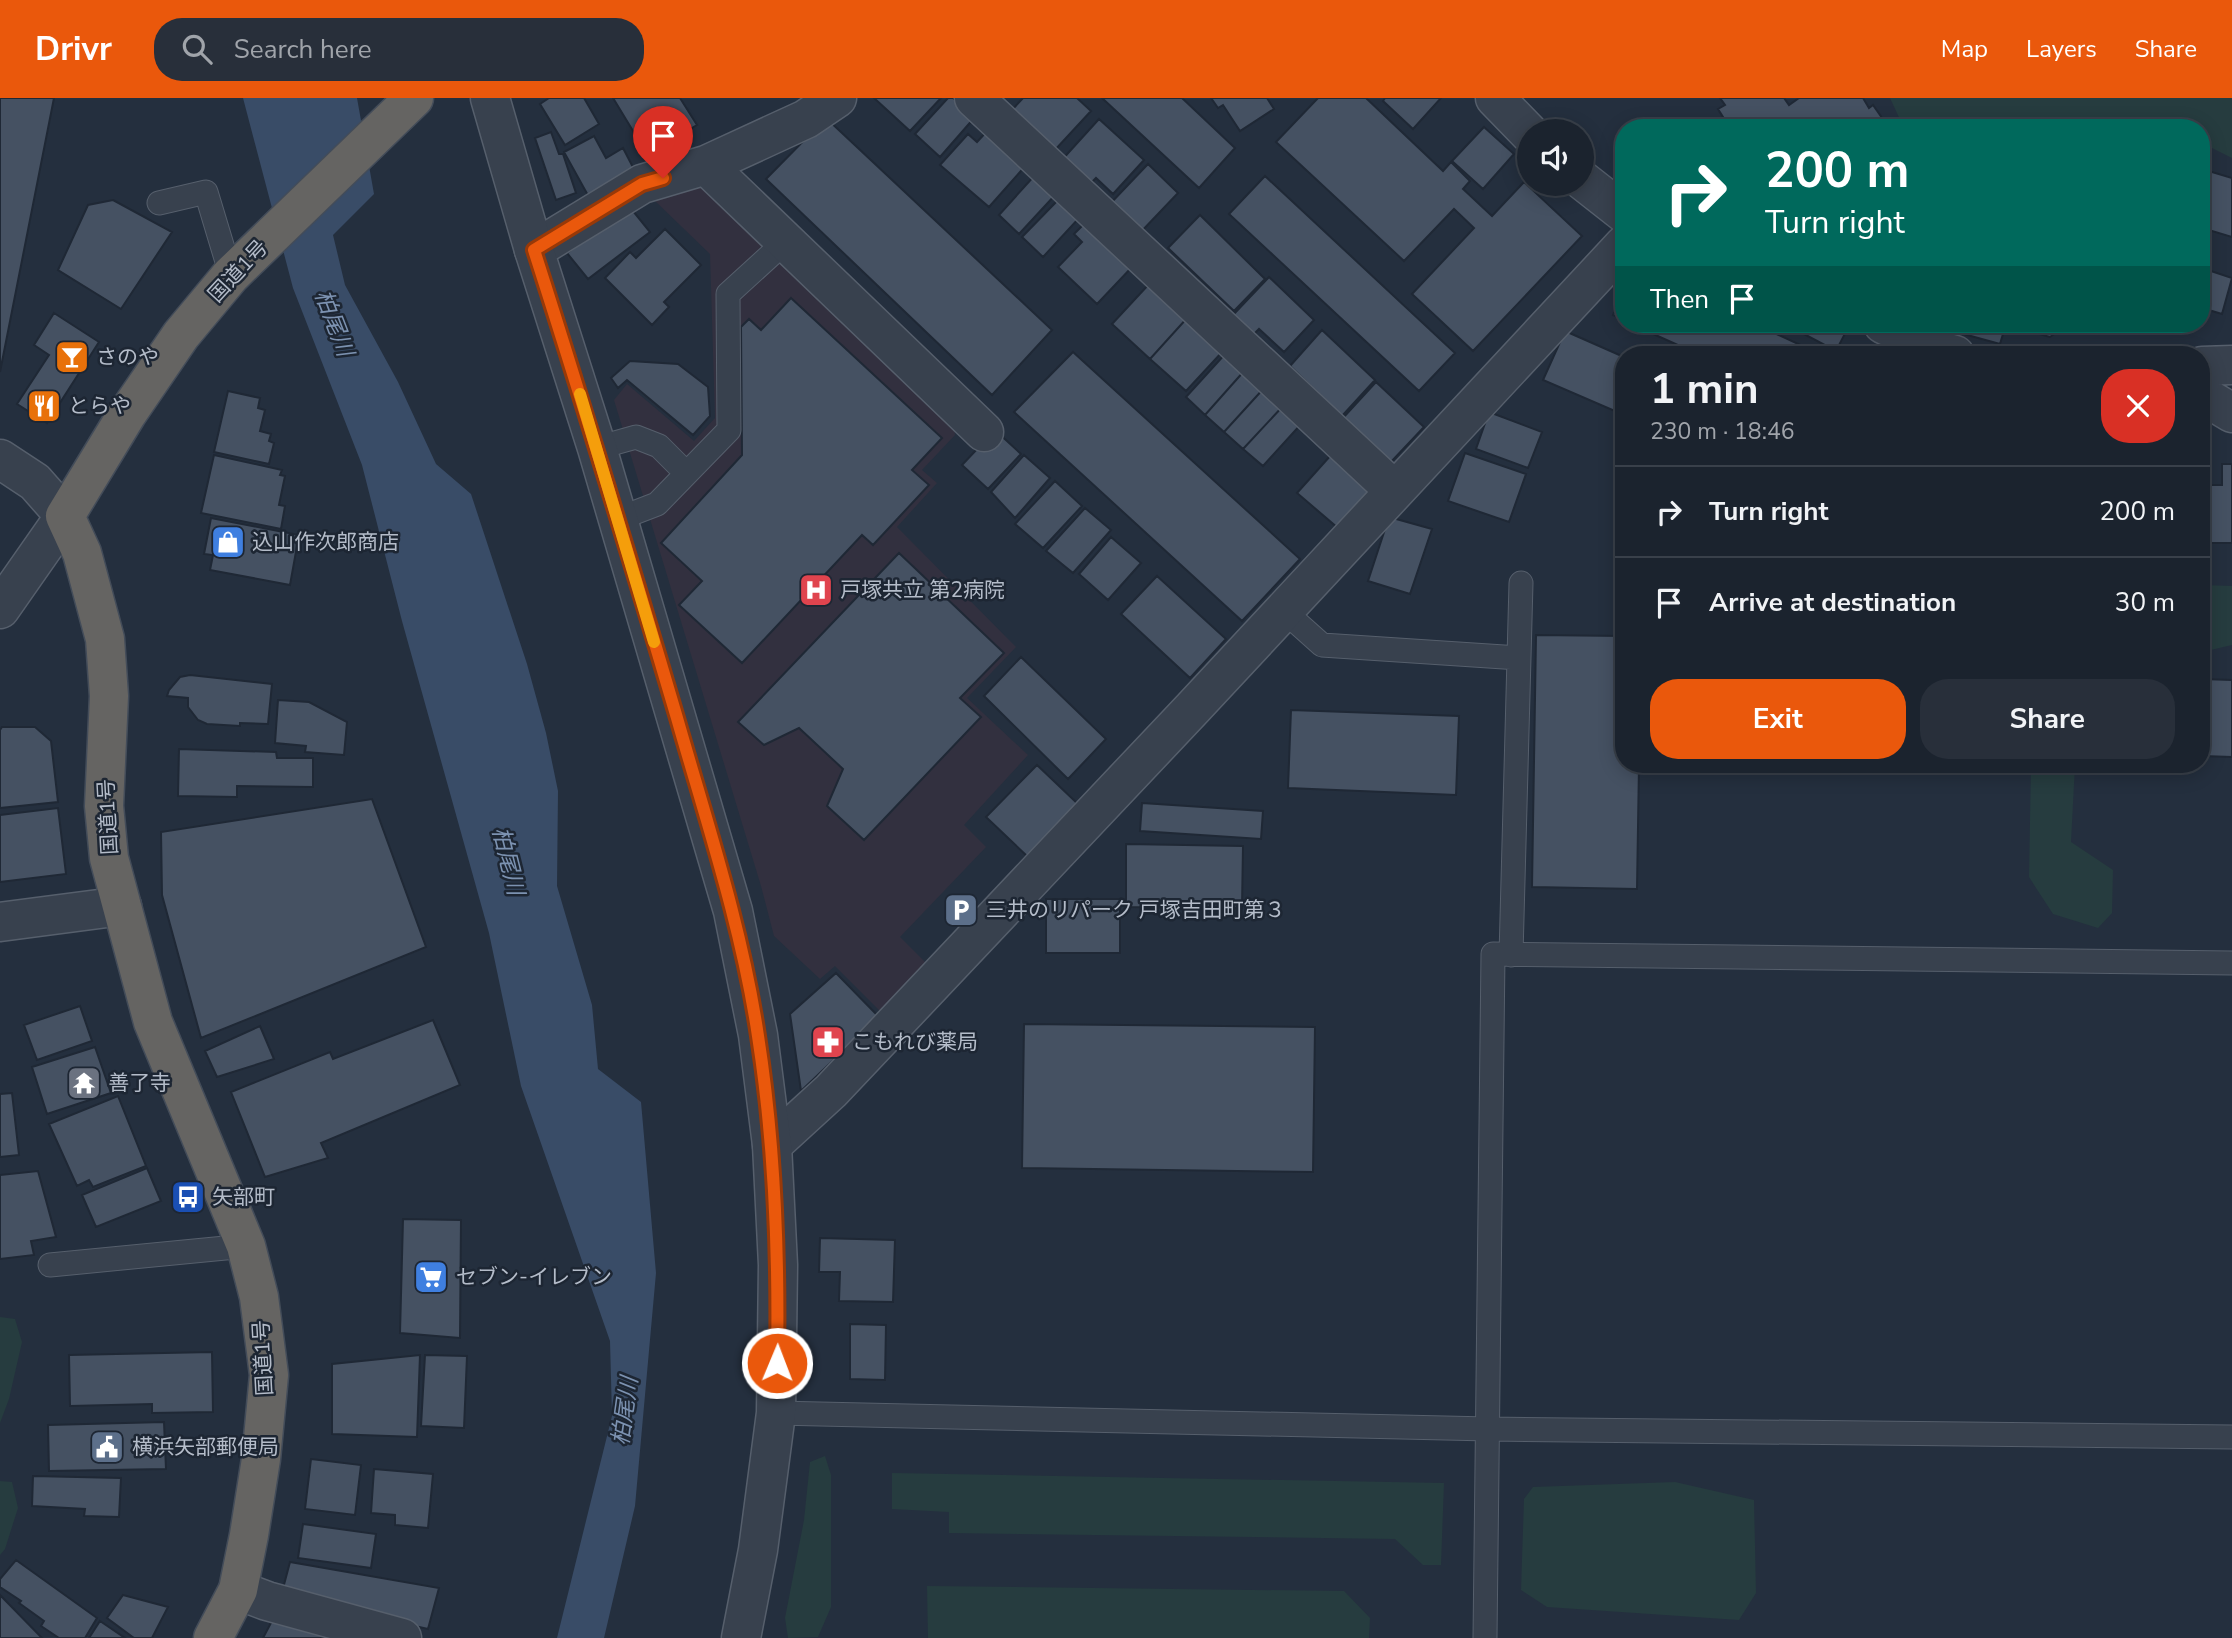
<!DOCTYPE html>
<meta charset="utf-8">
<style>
:root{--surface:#1b232e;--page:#282f3a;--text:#f1f3f6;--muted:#a0a4aa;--line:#39404a;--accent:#ea580c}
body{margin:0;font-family:"Nunito Sans","Noto Sans JP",sans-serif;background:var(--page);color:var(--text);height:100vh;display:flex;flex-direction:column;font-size:26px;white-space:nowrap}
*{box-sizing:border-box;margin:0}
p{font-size:23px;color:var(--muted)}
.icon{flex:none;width:38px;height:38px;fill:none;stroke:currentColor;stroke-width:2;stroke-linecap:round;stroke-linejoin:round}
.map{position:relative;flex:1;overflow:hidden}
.drawer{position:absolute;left:1615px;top:248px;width:595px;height:427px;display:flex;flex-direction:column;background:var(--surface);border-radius:28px;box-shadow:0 4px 18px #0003,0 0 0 2px var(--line)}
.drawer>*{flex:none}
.banner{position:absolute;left:1615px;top:21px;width:595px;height:214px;border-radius:28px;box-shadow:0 4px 18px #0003,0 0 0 2px var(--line);background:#00695c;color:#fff;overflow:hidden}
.fabs{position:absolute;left:1517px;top:21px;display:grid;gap:14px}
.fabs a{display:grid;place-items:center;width:77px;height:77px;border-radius:50%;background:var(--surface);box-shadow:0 4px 18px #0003,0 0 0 2px var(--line);font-size:35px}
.pin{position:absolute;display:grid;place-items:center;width:60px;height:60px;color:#fff;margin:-72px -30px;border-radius:50% 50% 50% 0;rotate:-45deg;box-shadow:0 0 7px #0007}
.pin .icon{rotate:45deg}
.me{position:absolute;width:77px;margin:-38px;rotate:1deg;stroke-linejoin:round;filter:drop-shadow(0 0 5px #0008)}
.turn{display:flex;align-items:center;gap:24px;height:147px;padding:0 35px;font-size:32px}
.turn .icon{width:91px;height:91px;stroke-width:2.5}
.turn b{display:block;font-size:49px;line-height:60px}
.then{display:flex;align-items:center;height:66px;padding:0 35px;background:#0003;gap:14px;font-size:26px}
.round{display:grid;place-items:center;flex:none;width:74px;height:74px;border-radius:28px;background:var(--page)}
.overview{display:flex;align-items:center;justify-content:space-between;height:119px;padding:0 35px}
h1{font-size:42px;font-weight:700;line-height:52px}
.action{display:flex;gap:14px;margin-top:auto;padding:14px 35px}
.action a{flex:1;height:80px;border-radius:28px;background:var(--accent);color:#fff;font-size:28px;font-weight:700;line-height:80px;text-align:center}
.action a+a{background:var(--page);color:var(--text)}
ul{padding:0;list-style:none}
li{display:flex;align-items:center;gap:21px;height:91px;padding:0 35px;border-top:2px solid var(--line)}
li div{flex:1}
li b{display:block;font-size:26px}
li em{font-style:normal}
header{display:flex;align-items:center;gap:42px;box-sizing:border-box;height:98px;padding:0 35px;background:var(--accent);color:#fff}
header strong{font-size:33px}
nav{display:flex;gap:38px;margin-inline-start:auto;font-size:24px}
.search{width:490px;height:63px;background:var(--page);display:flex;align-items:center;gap:18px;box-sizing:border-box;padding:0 24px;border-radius:28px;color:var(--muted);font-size:26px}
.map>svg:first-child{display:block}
</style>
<header>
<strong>Drivr</strong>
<div class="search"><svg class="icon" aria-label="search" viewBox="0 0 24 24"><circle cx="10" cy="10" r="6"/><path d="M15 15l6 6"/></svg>Search here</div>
<nav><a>Map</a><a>Layers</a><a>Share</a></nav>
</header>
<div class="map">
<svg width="2232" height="1540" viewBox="0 0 2232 1540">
<rect width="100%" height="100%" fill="#242f3e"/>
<path fill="#32303f" d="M691,85L710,89L953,316L955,337L922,372L937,385L897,429L1016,549L967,600L1028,657L964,727L986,749L900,839L930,869L883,916L835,868L820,881L774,838L761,788L614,302L627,286L694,343L715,320L710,156L653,101Z"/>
<path fill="#263c3f" d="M1890,0H2232V60L2202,45V30H2166L2108,21L2070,30H1914L1903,28Z
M2202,487L2232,488V547L2202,554Z
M2031,667H2075L2071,744L2113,772L2112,815L2098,830L2053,816L2029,779Z
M0,1219L15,1221L22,1244L9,1301L0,1325Z
M825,1358L831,1377V1509L818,1539L788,1540L785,1520L804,1422L810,1364Z
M892,1375L1444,1385L1441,1467H1423L1395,1441L949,1435V1414L892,1411Z
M0,1383L12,1384L18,1410L5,1451L0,1457Z
M1675,1384L1754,1402L1756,1495L1739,1522L1547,1509L1521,1492L1524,1401L1533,1389Z
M927,1488L1344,1493L1370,1520L1369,1540H928Z"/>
<path fill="#394c67" d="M243,0H357L374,96L333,137L345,187L398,284L436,366L471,396L527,566L546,635L558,693L557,788L592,907L598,971L641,1004L656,1175L635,1408L604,1540H557L612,1318L610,1243L521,988L489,835L402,523L362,367L293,190Z"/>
<path fill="#455162" stroke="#1f2835" stroke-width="2" d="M0,0H54L0,274Z
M549,0H584L599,26L565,47L540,6Z
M613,0H680L697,27L647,56Z
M874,0H941L910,33Z
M948,0H953L975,19L940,59L915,36Z
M1023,0H1077L1091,13L1054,53L1011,13Z
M1102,0H1182L1235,50L1199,90Z
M1211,0H1267L1274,11L1240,33L1223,7L1218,10Z
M1318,0H1366L1443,73L1451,64L1470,83L1463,91L1492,118L1524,84L1582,138L1473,253L1412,196L1474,130L1454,111L1404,163L1276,44Z
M1385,0H1441L1413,31L1383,3Z
M1720,0H1784L1789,7L1799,0H1863L1869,10L1873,7L1889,30H1730L1718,11L1725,7Z
M826,20L1052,232L992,297L766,81Z
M1099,21L1144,62L1113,96L1096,80L1087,89L1060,64Z
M1484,29L1514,56L1483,91L1452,63Z
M988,32L1027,66L989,109L940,67L968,36L977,44Z
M551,34L559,56H563L576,95L556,102L535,40Z
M594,38L606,60L623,50L637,77L590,101L564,54Z
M1148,66L1178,95L1138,137L1108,108Z
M2202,71L2232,80V139L2202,130Z
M1035,77L1056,96L1019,136L999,117Z
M1265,78L1455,255L1419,293L1229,116Z
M1060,100L1080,119L1043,159L1022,139Z
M113,102L172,134L121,211L58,172L88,107Z
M629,108L650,134L588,181L567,155Z
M1200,117L1265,181L1234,213L1168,150Z
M1087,123L1133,168L1097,206L1058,169L1082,144L1074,136Z
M665,131L701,167L664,204L669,209L652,227L605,180L630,154L636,160Z
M2202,170L2232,180L2222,216L2202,210Z
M1269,179L1314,222L1284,254L1259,231L1253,237L1232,218Z
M1150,185L1188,219L1150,261L1112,226Z
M1624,193V222L1613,217Z
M791,200L942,340L912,372L929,387L873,447L862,437L742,565L679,507L702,483L661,445L742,357L741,229L749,221L761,232Z
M54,215L99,244L47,325L17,306L49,257L34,247Z
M1188,219L1224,252L1186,293L1150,261Z
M1631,226H1755L1807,250L1804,257H1700Z
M1785,226H1850L1836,253Z
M1951,226H2006L2000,246L1949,232Z
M2010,226H2065L2064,229L2050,239L2010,228Z
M1322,232L1375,282L1342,318L1290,268Z
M1565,233L1624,259V317L1543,282Z
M1073,254L1300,461L1242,523L1014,314Z
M1226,255L1245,272L1205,317L1186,299Z
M630,263L678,266L708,289L710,318L693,337L627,282L618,290L611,280Z
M1245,272L1265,289L1224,334L1205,317Z
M1376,284L1424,329L1390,365L1342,321Z
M1265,289L1284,307L1243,351L1224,334Z
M228,293L260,300L258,310L265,312L260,333L271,336L269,343L274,345L269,366L214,354Z
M1284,307L1303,324L1263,368L1243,351Z
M1489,314L1542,334L1528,370L1476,351Z
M2202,318H2204L2203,382H2202Z
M995,332L1021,356L988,391L962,367Z
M1465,355L1526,376L1509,424L1448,403Z
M214,357L282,372L280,377L285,378L279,407L285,408L281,431L201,415Z
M1024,357L1050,380L1015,420L991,394Z
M1331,357L1371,393L1338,430L1297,395Z
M2222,366H2232V445H2202V387H2222Z
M1055,383L1082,408L1043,450L1015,426Z
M1085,410L1111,432L1073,475L1046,453Z
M1389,419L1432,431L1410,496L1368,483Z
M211,420L299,437L290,487L210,472L213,457L204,456Z
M1111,439L1141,465L1108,502L1079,476Z
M899,455L1004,555L960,600L981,619L864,742L827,708L843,671L799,630L764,647L738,624Z
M1157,478L1226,541L1190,580L1121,516Z
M1536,537L1624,538V667H1639L1637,791L1532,789Z
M1021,559L1106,641L1068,681L984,598Z
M190,577L272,586L268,626L240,625V628L207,626L198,622L188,609V600L167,598L169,592L180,579Z
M2202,581L2232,582V659L2202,658Z
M278,602L309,604L347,624L344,657L305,654L306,648L275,645Z
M1291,612L1459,618L1456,697L1288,690Z
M2,629H35L51,643L58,704L0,710V632Z
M179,651L276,654L277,660H313V689L237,688V699L178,698Z
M1037,667L1079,707L1028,759L986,719Z
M372,701L426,849L201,940L162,797L161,734Z
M1142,705L1263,713L1261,741L1140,733Z
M58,710L66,776L0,784V717Z
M1126,746L1243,748L1242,810L1126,809Z
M1046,801H1120V855H1046Z
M836,875L879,919L801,993L790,916Z
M80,908L92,943L37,962L24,927Z
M433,922L460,987L321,1045L328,1060L265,1079L231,994L330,954L333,961Z
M1024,926L1315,929L1313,1074L1022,1070Z
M260,928L274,961L217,979L205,953Z
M95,949L111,995L47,1016L32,969Z
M12,995L19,1057L0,1059V996Z
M118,998L146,1068L93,1089L89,1082L77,1088L49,1026Z
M147,1070L161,1103L96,1129L82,1097Z
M38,1073L56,1139L31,1143L34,1157L0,1161V1077Z
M403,1121L461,1122L460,1240L400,1235Z
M820,1140L895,1142L893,1204L839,1203L840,1174H819Z
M850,1226L886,1227L885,1282L850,1281Z
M212,1254L213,1314L152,1315V1306L70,1308L69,1257Z
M420,1257L417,1339L332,1336V1266Z
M425,1257L467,1258L464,1330L421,1328Z
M164,1324L166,1371L49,1373L48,1327Z
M311,1361L361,1367L355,1417L305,1411Z
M374,1371L433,1376L428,1430L395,1427V1417L371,1415Z
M33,1378L121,1380L119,1419L84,1418L85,1411L32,1408Z
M303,1426L376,1436L371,1470L298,1460Z
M16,1462L97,1520L85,1540H59L41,1528L44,1523L19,1505L21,1503L0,1489V1481Z
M290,1464L439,1490L428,1531L281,1498Z
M0,1497L42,1540H0Z
M123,1497L168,1509L152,1540H134L107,1520Z
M273,1521L347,1540H263Z
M100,1523L125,1540H89Z"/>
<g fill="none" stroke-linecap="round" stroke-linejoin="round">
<g stroke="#565f6c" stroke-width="25">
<path id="service" d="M159,105L206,94L231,177
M597,350L636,339L659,348L686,375
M618,421L657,406L729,332L728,196L785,144
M1284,513L1322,547L1519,560
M1511,857L1521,485
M50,1167L246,1148
M776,1315L1489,1331L2232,1339
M1485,1540L1493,856L2232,865"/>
</g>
<g stroke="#565f6c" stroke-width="41">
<path id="minor" d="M974,0L1395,393
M1495,0L1530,36
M706,67L984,334
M1582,82L1624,115
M534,152L642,86L706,67L806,21L837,0
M1883,226L1934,251L1955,257
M2202,268L2232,267
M2202,297L2232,315
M0,824L122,808
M772,1047L831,993L1192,611L1624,147
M238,1492L267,1503L402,1540"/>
</g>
<g stroke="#565f6c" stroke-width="41">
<path id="tertiary" d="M490,0L534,152L597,350L733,813L758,937L772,1047L778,1167L776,1315L758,1452L741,1540
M0,361L35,384L65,418L0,511"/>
</g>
<g stroke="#434c59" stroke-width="41">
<path id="trunk" d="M213,1540L238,1492L249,1437L261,1361L269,1277L259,1199L246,1148L153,924L109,760L104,708L109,598L105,541L82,455L65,418L127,316L181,237L231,177L414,0"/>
</g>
<use href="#service" stroke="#38414e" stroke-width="23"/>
<use href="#minor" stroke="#38414e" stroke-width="38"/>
<use href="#tertiary" stroke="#38414e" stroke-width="38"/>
<use href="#trunk" stroke="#656462" stroke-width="38"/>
</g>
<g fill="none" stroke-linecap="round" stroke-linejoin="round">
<g stroke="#983908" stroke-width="18">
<path id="route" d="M663,80L642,86L534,152C584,308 631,464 677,620C707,725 742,830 758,938C775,1047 779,1156 777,1265"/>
</g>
<use href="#route" stroke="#ea580c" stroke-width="12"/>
<path stroke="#f59e0b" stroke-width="12" d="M580,296L654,544"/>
</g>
<defs>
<g id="bar-square" transform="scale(1.75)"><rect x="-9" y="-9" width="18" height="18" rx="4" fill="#e8710a" stroke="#1d2633"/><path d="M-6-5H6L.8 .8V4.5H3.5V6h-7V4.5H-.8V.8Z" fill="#fff"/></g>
<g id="restaurant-square" transform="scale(1.75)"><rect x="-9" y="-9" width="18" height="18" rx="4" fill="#e8710a" stroke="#1d2633"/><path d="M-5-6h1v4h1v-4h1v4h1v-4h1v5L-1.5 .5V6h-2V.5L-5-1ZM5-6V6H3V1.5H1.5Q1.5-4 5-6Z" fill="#fff"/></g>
<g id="shop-square" transform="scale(1.75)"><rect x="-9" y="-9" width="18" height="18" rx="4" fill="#3f7fe0" stroke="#1d2633"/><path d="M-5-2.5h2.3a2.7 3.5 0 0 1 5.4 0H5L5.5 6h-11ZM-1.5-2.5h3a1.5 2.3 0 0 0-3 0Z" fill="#fff"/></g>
<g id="hospital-square" transform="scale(1.75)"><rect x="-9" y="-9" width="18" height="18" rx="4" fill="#e0444e" stroke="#1d2633"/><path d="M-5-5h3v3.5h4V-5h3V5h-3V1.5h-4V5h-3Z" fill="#fff"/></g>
<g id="parking-square" transform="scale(1.75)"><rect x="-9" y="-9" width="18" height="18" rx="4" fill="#5c6f8a" stroke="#1d2633"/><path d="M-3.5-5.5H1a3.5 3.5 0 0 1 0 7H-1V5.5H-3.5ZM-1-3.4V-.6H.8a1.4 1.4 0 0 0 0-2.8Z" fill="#fff"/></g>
<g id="pharmacy-square" transform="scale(1.75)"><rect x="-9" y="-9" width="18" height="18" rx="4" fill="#e0444e" stroke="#1d2633"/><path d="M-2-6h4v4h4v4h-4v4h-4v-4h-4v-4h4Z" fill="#fff"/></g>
<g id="temple-square" transform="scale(1.75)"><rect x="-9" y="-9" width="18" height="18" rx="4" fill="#6b7280" stroke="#1d2633"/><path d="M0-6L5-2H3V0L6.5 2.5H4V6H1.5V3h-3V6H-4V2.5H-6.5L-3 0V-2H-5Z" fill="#fff"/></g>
<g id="bus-square" transform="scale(1.75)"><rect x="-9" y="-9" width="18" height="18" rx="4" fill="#1a4fb4" stroke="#1d2633"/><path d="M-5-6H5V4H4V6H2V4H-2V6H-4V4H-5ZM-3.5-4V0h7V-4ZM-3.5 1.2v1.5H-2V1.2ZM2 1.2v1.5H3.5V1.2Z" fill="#fff"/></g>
<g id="supermarket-square" transform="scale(1.75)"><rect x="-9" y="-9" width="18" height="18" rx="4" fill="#3f7fe0" stroke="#1d2633"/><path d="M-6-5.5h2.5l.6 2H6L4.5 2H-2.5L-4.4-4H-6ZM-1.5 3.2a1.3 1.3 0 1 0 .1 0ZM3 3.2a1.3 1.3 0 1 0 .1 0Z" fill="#fff"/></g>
<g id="civic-square" transform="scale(1.75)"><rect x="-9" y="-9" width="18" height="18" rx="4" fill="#5c6f8a" stroke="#1d2633"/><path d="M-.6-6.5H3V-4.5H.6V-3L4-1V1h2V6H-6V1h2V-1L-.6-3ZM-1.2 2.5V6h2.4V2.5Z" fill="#fff"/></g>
</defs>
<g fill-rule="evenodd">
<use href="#bar-square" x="72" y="259"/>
<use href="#restaurant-square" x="44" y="308"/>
<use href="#shop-square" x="228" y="444"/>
<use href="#hospital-square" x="816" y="492"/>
<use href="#parking-square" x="961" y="812"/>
<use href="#pharmacy-square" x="828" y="944"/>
<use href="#temple-square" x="84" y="985"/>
<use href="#bus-square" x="188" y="1099"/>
<use href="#supermarket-square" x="431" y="1179"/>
<use href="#civic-square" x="107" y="1349"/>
</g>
<g text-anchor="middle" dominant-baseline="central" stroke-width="5" stroke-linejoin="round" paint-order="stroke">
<g font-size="21" fill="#b4bcc9" stroke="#1d2633">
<text transform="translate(238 173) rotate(-47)">国道1号</text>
<text transform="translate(108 719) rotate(-93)">国道1号</text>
<text transform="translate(263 1260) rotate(-93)">国道1号</text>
</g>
<g font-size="21" fill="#b4bcc9" stroke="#1d2633" text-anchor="start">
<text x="96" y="259">さのや</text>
<text x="68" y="308">とらや</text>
<text x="252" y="444">込山作次郎商店</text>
<text x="840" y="492">戸塚共立 第2病院</text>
<text x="986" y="812">三井のリパーク 戸塚吉田町第３</text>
<text x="852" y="944">こもれび薬局</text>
<text x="108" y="985">善了寺</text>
<text x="212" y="1099">矢部町</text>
<text x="456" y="1179">セブン-イレブン</text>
<text x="132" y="1349">横浜矢部郵便局</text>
</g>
<g font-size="23" font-style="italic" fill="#7c92b1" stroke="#1d2633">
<text transform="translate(334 225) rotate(69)">柏尾川</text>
<text transform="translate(508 763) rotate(76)">柏尾川</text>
<text transform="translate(625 1313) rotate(-82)">柏尾川</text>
</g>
</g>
</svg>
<div class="fabs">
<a><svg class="icon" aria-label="sound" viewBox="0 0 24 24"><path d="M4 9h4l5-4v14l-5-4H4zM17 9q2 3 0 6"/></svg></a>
</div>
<div class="pin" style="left:663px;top:80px;background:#d93025"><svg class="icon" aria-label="arrive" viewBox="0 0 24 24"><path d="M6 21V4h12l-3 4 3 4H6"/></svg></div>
<svg class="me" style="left:777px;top:1265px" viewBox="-20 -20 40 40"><circle r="17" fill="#ea580c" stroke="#fff" stroke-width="3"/><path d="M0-11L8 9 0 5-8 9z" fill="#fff"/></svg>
<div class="banner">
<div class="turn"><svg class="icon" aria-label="right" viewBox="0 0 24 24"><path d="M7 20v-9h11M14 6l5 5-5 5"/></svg><div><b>200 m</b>Turn right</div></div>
<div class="then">Then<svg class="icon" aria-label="arrive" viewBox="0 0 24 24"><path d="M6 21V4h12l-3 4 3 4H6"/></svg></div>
</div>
<section class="drawer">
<div class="overview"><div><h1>1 min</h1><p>230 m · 18:46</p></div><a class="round" style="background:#d93025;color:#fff"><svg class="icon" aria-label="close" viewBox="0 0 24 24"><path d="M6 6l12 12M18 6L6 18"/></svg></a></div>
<ul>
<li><svg class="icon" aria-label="right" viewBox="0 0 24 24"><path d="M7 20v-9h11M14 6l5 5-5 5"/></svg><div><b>Turn right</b></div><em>200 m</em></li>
<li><svg class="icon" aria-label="arrive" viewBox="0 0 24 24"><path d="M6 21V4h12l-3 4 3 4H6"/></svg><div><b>Arrive at destination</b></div><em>30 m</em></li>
</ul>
<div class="action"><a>Exit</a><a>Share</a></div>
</section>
</div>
